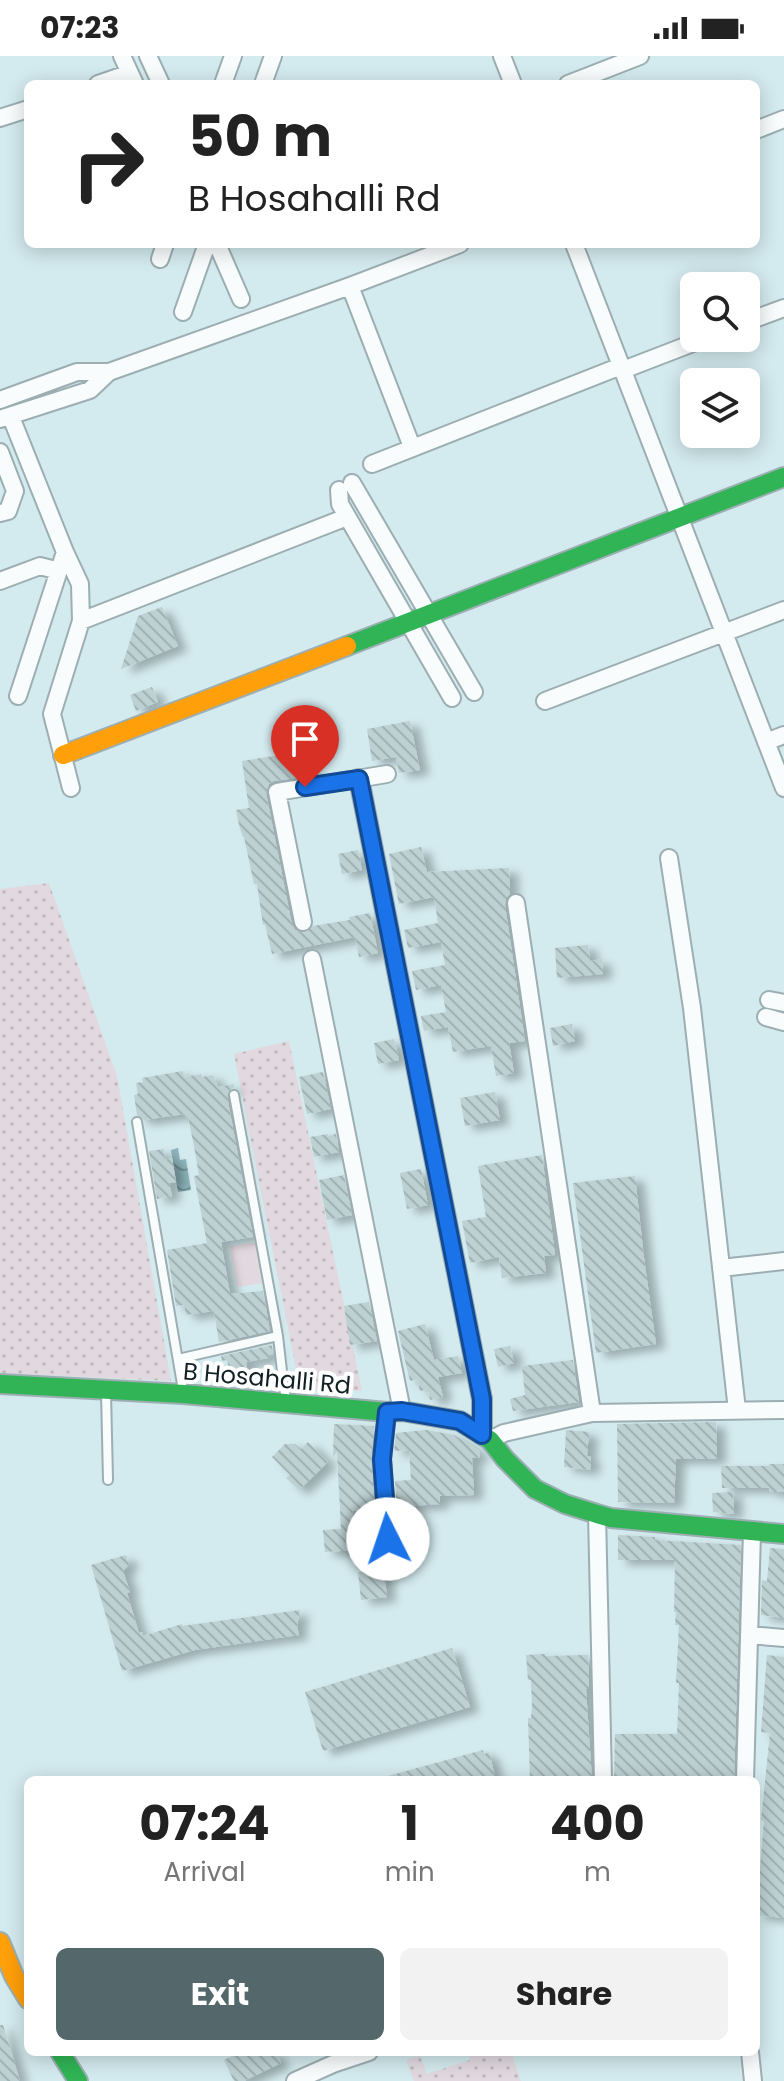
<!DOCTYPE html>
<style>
:root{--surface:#fff;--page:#f2f2f2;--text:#222;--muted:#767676;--accent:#54676a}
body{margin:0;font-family:Poppins,sans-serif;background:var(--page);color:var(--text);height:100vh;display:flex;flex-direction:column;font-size:30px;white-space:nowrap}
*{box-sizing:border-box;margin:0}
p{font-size:26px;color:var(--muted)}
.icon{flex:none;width:44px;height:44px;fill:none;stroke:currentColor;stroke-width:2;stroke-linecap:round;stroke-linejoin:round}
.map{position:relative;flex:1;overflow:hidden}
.side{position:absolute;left:24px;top:1720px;width:736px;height:280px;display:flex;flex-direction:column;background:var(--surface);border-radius:12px;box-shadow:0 4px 20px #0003}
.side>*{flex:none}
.guide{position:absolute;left:24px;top:24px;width:736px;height:168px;border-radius:12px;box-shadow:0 4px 20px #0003;background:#fff;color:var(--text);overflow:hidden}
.buttons{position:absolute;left:680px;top:216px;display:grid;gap:16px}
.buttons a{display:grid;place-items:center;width:80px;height:80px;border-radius:12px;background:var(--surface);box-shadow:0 4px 20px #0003;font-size:40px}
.pin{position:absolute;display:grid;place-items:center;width:68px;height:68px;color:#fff;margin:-82px -34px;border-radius:50% 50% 50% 0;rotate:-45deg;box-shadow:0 0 8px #0007}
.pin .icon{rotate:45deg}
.me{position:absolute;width:88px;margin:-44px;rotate:356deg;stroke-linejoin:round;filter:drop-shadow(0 0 6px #0008)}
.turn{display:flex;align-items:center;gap:28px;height:168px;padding:0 32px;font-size:36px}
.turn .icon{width:104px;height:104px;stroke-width:2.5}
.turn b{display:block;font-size:56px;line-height:68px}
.eta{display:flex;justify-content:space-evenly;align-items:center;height:136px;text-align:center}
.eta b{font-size:48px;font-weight:700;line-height:56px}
.primary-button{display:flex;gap:16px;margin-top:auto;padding:16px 32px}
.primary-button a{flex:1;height:92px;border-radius:12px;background:var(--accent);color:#fff;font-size:32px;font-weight:700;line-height:92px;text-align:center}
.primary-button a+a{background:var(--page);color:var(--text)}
.status{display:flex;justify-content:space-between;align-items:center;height:56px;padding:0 40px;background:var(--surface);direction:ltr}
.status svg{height:22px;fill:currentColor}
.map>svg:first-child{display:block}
</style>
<div class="status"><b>07:23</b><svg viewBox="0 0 49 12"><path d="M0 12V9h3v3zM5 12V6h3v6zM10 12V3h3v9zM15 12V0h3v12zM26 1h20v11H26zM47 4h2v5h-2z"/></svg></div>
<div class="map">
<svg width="784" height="2025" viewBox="0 0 784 2025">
<defs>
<pattern id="grass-dots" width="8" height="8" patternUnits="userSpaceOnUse" patternTransform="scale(2)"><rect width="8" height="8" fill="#e1d9df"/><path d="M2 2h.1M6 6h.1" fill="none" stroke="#c0babf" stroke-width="1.8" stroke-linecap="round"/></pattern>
<pattern id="water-waves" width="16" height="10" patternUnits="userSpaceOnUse" patternTransform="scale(2)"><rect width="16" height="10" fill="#8db5bc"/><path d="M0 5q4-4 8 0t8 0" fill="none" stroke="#729398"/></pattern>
<pattern id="building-back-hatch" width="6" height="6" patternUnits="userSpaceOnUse" patternTransform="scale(2)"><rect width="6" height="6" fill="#bdd0d2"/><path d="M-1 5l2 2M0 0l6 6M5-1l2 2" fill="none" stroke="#a1b2b4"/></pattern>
<filter id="shadow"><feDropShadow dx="9" dy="5" stdDeviation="4" flood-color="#0004"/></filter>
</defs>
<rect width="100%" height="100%" fill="#d3eaee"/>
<path fill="url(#grass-dots)" d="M49,827L117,1020L171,1325L0,1317V833Z
M289,985L362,1335L300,1333L234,998Z
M468,1996H511L521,2025H414L406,2004L420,2000L427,2018L470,2004Z"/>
<path fill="#e1d9df" d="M257,1186L264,1227L237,1231L230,1190Z"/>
<path fill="url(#water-waves)" d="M178,1092L180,1104L186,1103L191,1134L178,1136L171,1094Z"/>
<path fill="url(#building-back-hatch)" filter="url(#shadow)" d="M162,551L178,590L121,613L138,560Z
M152,631L158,646L136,655L130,639Z
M410,665L420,714L399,717L396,701L372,705L367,673Z
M303,692L309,720L274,725L269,728L266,737L292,869L295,874L304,877L313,870L350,864L349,861L370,857L378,897L359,901L355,881L272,898L265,868L263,869L257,828H254L244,781H243L239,769L236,754L249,752L242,705L286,698V695Z
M421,791L427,816L509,812L510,838L506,842L505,849L525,985L509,987L514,1017L496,1020L491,990L453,996L448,971L424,975L421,960L446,956L441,929L416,934L412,915L445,909L441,886L408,892L404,874L438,867L434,841L399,848L389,798Z
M358,794L362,814L342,818L338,798Z
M588,889L590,905L602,903L603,918L557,922L555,892Z
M572,968L575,985L553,990L550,972Z
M394,983L399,1004L378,1008L374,987Z
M183,1015L184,1021L201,1018L202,1021L213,1019L218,1031L234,1028V1032L229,1034L227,1040L253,1181L221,1186L230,1238L263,1235L270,1275L219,1286L214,1255L186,1259L184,1249L176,1250L167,1194L207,1187L194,1120L199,1119L194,1090L188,1061L186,1062L185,1058L144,1064L137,1059L134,1039L138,1038L136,1027L143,1026L142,1022Z
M323,1016L331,1053L307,1058L299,1021Z
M495,1036L500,1064L465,1070L460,1042Z
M328,1078V1080L336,1078L339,1096L314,1101L310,1081Z
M164,1093L165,1104L172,1102L176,1126L169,1127L172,1140L157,1143L149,1095Z
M542,1099L555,1199L544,1200L546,1217L502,1222L499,1201L470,1207L462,1165L486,1161L478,1110Z
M421,1113L428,1149L407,1153L400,1117Z
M344,1119L352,1159L327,1164L319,1124Z
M635,1120L644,1202L656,1288L596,1297L573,1127Z
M369,1246L377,1285L350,1289L344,1250Z
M425,1268L434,1304L458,1300L462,1317L438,1321L443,1341L430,1344L428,1333L420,1335L417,1323L410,1325L398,1275Z
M272,1289L273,1298L268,1299V1302L246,1306L247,1313L230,1316L227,1304L222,1305L221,1300Z
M510,1290L514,1307L498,1311L494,1293Z
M573,1304L579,1346L513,1355L510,1343L525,1339L522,1310Z
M716,1366L717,1403H676L674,1447L618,1446L617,1368Z
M334,1368L374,1370L371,1404L375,1454L352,1455L355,1494L325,1496L323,1474L341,1473L337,1396L333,1401Z
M426,1374L454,1379L479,1395L480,1401L472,1402L474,1439L440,1440V1448L397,1451L395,1425L411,1424L409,1394L394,1395L396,1377Z
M566,1374L589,1376L587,1400L591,1401L590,1414L564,1411Z
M308,1386L328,1406L299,1434L286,1422L290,1419L272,1401L285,1388H295L301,1393Z
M769,1408H784V1436H769V1432H722L721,1410H769Z
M733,1436L734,1458L713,1456L712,1437Z
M618,1479L655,1481V1484L741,1489L734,1724L674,1722V1724H614L615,1678H677L679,1627H676L679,1569H675L676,1556H674L675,1504H618Z
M770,1492L784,1493V1562L761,1559L762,1524L767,1525Z
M126,1499L129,1508L123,1515L130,1536L127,1537L139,1577L142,1576L143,1580L182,1568V1570L300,1554L297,1570L299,1579L195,1594L122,1615L91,1509Z
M384,1513L387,1541L361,1544L358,1516Z
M452,1592L470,1651L323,1695L305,1636Z
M545,1598V1600L588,1599L589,1633H586L592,1724H530L528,1662H531L532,1650L531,1624H528L526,1599Z
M767,1599L784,1601V1862L756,1859L764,1765L761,1764L770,1677L761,1676Z
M483,1694L484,1698L489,1696L496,1724H388V1720Z
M0,1969H3L20,2025H0Z
M240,1996H276L281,2007L244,2025H234L224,2004Z"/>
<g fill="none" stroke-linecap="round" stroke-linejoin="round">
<g stroke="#9caeb2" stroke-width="12">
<path id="lane" d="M234,1039L278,1280L284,1333L287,1345
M137,1066L183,1334
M178,1303L278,1280
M106,1336L108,1424"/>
</g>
<g stroke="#9caeb2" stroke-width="20">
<path id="street" d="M122,0L135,28
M148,0L161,28
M502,0L513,28
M98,28L130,17
M223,28L233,0
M263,28L273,0
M568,28L640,0
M0,62L28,53
M756,74L784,63
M217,188L241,243
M574,188L784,732
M160,203L165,188
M350,230L412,391
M183,256L207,188
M746,266L784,252
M623,314L706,282
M0,344L77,316H109L350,230L460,188
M11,361L65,496L80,528L81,565L52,658L71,732
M0,363L90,334L109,316
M0,396L15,435L8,455L0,457
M372,408L621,310
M352,427L474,636
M339,434L340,448L452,642
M0,525L40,510L59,515
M81,565L347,461
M18,640L65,496
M545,645L784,554
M766,686L784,679
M669,802L692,952L737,1354
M516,847L592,1357
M303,866L277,736L387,718
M312,903L402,1355
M769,944L784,947
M766,961L784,966
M721,1212L784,1205
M387,1356L382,1403L388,1483
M490,1384L504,1377L592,1357L784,1354
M597,1458L603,1724
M749,1579L784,1582
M745,1724L752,1476
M750,1996L753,2025
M295,2025L333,2008L369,1996"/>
</g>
<g stroke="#9caeb2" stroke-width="22">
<path id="fast" d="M347,590L784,421
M359,723L482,1343V1379
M0,1328L184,1338L387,1356L402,1355L460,1365L490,1384L505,1403L535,1433L565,1448L597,1458L611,1462L784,1478
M60,1996L78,2025"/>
</g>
<g stroke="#9caeb2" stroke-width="22">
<path id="slow" d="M63,699L347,590
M0,1886L14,1920L28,1943"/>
</g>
<use href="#lane" stroke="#f8fcfc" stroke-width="8"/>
<use href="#street" stroke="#f8fcfc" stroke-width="16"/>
<use href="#fast" stroke="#30b455" stroke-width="18"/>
<use href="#slow" stroke="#ff9f0a" stroke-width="18"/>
</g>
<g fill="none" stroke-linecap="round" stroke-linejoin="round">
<g stroke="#114b97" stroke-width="20">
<path id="route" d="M305,731L359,723L482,1343V1379L460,1365L402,1355L387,1356L382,1403L388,1483"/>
</g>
<use href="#route" stroke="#1a73e8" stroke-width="14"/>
</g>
<g text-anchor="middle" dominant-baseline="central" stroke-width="8" stroke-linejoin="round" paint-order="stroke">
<g font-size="24" fill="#102023" stroke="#fff">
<text transform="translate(267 1322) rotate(5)">B Hosahalli Rd</text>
</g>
</g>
</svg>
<div class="buttons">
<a><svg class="icon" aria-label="search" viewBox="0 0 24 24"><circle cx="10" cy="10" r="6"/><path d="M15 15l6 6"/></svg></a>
<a><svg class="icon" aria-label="layers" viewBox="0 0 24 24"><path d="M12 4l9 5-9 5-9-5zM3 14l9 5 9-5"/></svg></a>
</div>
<div class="pin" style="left:305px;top:731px;background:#d93025"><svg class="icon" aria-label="arrive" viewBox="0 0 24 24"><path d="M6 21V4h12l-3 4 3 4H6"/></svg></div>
<svg class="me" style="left:388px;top:1483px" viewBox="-20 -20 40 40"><circle r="19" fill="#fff"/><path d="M0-13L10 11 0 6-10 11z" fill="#1a73e8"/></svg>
<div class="guide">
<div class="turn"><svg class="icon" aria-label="right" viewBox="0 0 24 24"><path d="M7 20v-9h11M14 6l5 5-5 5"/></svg><div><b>50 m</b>B Hosahalli Rd</div></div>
</div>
<section class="side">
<div class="eta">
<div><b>07:24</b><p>Arrival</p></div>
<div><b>1</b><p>min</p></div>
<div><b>400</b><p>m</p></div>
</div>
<div class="primary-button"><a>Exit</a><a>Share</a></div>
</section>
</div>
